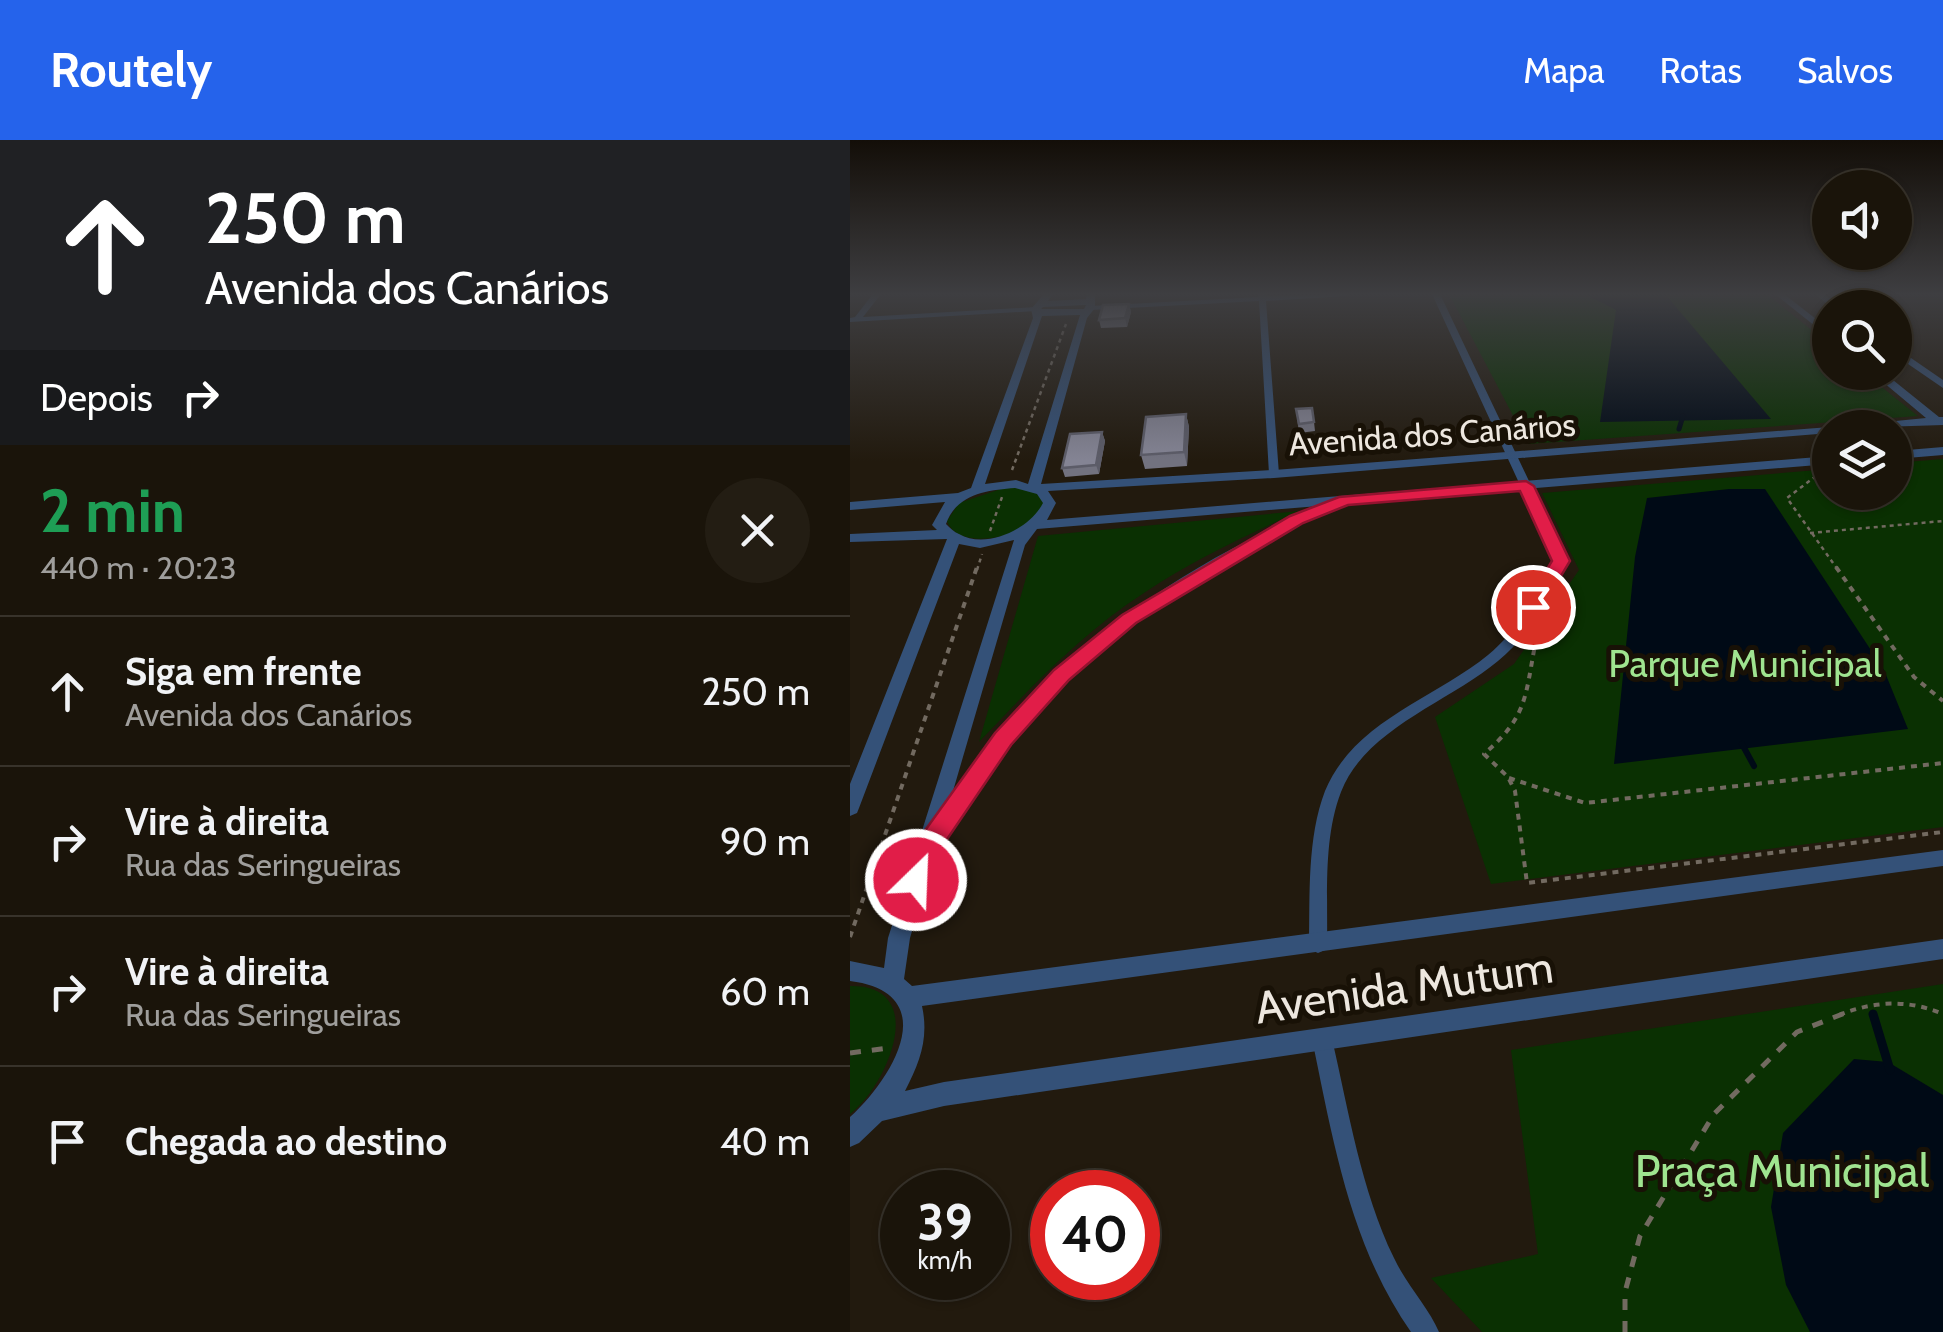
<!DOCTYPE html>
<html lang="pt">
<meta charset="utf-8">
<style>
:root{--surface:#1a140a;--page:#231d13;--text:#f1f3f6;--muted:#9f9e9c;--line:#38332b;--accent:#2563eb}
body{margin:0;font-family:Cabin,sans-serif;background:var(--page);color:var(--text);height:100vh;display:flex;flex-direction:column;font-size:38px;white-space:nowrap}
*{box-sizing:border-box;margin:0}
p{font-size:32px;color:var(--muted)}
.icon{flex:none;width:55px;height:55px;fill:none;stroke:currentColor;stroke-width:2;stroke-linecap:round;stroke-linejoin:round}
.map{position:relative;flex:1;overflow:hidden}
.panel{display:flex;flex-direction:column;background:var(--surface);width:850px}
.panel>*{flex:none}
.guide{background:#202124;color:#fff;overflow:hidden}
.tools{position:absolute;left:962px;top:30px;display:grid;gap:20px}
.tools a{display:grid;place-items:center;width:100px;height:100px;border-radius:50%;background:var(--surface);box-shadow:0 2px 8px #0004,0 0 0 2px var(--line);font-size:50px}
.speed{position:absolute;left:30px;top:1030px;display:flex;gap:20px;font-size:50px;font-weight:700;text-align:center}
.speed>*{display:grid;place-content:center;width:130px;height:130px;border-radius:50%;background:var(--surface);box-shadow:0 2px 8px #0004,0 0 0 2px var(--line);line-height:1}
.speed small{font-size:25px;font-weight:400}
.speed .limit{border:15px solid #d22;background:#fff;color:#111}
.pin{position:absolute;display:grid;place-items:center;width:85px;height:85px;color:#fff;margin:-42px;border:5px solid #fff;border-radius:50%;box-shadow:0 2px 10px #0007}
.me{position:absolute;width:110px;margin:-55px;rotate:24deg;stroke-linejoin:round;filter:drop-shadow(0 0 8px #0008)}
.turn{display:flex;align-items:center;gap:35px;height:210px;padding:0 40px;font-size:45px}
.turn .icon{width:130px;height:130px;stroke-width:2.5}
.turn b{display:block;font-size:70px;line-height:85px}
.then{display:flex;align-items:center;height:95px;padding:0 40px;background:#0003;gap:20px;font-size:38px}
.round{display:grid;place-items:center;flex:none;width:105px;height:105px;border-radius:52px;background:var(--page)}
.overview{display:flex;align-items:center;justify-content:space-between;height:170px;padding:0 40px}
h1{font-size:60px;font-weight:800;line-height:75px;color:#1e9e55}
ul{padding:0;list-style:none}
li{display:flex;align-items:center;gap:30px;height:150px;padding:0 40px;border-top:2px solid var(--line)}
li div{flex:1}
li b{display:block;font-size:38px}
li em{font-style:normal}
header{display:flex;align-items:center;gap:60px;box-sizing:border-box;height:140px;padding:0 50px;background:var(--accent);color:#fff}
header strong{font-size:48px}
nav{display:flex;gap:55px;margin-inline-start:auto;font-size:35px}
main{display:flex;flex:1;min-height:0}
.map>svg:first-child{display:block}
</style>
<header>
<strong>Routely</strong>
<nav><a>Mapa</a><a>Rotas</a><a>Salvos</a></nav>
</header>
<main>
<section class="panel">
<div class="guide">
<div class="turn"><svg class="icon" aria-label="ahead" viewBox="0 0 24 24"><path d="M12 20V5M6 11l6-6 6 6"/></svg><div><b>250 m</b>Avenida dos Canários</div></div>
<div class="then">Depois<svg class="icon" aria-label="right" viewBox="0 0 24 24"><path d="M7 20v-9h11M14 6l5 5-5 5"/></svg></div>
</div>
<div class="overview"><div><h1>2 min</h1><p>440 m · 20:23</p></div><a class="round"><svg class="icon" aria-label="close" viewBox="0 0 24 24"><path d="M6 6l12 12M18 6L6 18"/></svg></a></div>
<ul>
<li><svg class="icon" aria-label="ahead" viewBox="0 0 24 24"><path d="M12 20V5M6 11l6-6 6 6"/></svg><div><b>Siga em frente</b><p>Avenida dos Canários</p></div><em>250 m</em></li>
<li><svg class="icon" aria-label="right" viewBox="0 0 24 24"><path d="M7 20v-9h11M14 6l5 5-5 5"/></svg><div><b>Vire à direita</b><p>Rua das Seringueiras</p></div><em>90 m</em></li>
<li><svg class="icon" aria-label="right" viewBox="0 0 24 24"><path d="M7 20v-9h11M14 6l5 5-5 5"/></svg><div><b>Vire à direita</b><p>Rua das Seringueiras</p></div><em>60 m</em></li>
<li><svg class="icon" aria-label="arrive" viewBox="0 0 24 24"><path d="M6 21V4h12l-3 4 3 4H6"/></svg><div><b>Chegada ao destino</b></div><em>40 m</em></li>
</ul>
</section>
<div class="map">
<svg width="1093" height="1192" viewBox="0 0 1093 1192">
<rect width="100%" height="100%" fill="#221a0e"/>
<path fill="#0a3002" d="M599,154H917L980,205V232L1014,233L1068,276L678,304Z
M1093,319V687L641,744L585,577L664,524L729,430L692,353L980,329V352H1045V323Z
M154,348C170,348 186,347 194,363C191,368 190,374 186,378C169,398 108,411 97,381L109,363Z
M450,371C397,395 343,420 294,453C232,493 180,548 129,602L188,396Z
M1093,844V1192H632L581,1138L688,1114L661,910Z
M0,846C81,845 37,946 0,974Z"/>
<path fill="#000a16" d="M735,154H815L921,279L750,282L766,170Z
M879,349H915L1034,530L1058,589L764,624L785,417L797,358Z
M1004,919L1038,922L1093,955V1192H960L936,1145L921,1067L933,993Z"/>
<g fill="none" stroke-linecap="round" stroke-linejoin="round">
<path stroke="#000a16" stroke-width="5" d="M829,289L833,276"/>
<path stroke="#000a16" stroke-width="6" d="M892,604L904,626"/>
<path stroke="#000a16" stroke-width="9" d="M1023,874L1040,930"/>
<path stroke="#726a60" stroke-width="2.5" stroke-dasharray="4 4" stroke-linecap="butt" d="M162,330L216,184
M966,336L937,358L988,430
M140,391L152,357
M960,393L1093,381
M127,430L132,414"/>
<path stroke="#726a60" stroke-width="4" stroke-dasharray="6 6" stroke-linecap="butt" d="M986,427L1064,537L1093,561
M681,498L685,505C675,558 677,577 634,614L658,637L665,651L677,743L1093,692
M659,638L735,663L1093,623
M0,797L127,427
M989,875C1024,861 1058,859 1093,874"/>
<path stroke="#726a60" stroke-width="5" stroke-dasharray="11 11" stroke-linecap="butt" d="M0,913L39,908
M775,1192V1152L790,1096L864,974L947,892L995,873"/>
<path fill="#345178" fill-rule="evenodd" d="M23,154H31L13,177L186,167L190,169L186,171L0,182V178L5,177Z
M408,154H416V156L500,154L496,156L416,161L429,334L424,337L419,334L409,161L240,170L236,168L240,166L408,157Z
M582,154H590L717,421C701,456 678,497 648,521C599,562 515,589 491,652C473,699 478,755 477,804L475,810L468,813L461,810L459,804C460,755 457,698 475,651C504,581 584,559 638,515C667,491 689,454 705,421Z
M495,357L500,360L499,362C369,418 249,492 158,603C133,635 112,670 89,704L83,706L77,704L75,699L77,694C101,661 122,625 149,594C223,507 315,440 417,391C443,378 468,366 495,357Z
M472,889L479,892L482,899C499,972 511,1050 544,1118C556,1144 579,1168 589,1192H561C500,1105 483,1000 462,899L465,892Z"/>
<path fill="#345178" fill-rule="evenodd" d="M194,154H203L198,161L236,159L237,154H245V168L237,178L191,344L424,330L980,287L984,288H980V293L424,338L198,351L206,363L197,380L980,316V324L187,389L175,405L60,798L54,839L62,846L1093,710V726L72,866C79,898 70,922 55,951L94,942L1093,799V819L94,966L32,981L9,1003L0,1007V977C43,938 94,853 0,841V821L34,828L38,798L164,400L130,408L109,404L9,668L7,673L0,676V644L97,399L0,402V394L87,390L82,385L95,362L0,370V362L108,353L121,348L183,178L181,169ZM236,165L234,169H191L193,167ZM230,175L178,344L166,340L135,344L192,176ZM165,348L187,354L193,363C180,389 136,410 109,394C104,392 100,388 96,384C106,354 138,350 165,348Z
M925,154H934L980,190V198Z
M965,154H974L992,168H982Z
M1045,207L1093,240V248L1045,215Z
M1021,232H1033L1089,277H1093V285L1000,288L1005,285L1076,278Z
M1093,307V315L1045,319V311Z"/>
</g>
<path fill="#72727f" d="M279,164L281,172L277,187L251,188L249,180Z
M446,269L464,282L465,291L449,293Z
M336,274L339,287L337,326L295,329L291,315Z
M252,292L255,301L249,334L215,337L212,328Z"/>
<path fill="#5c5c68" d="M279,164L281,172L277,187L275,178Z
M336,274L339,287L337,326L334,312Z
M252,292L255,301L249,334L246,325Z"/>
<path fill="#848494" stroke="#5c5c68" stroke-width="2.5" d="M279,164L275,178L249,180L253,165Z
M462,268L464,282L449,284L446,269Z
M336,274L334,312L291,315L296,277Z
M252,292L246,325L212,328L220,294Z"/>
<linearGradient id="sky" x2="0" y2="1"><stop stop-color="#130e08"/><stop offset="0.48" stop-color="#3e3e41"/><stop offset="1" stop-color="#3e3e41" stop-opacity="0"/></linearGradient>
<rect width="1093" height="321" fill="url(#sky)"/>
<path fill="#e11d48" stroke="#92132f" stroke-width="2.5" d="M676,341L684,346L720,421L690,471H676L674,467L702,421L670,351L498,365L453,383L286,483L219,540L161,605L87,714L76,748L66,751L57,748L53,740L66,703L145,593L204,530L272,475L440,376L489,357Z"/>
<g text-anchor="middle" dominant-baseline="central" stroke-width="10" stroke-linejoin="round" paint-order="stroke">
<g font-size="32" fill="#ede7df" stroke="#181106">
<text transform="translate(582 294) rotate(-4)">Avenida dos Canários</text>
</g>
<g font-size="38" fill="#9fe490" stroke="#181106">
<text x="895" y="523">Parque Municipal</text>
</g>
<g font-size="45" fill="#ede7df" stroke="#181106">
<text transform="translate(554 847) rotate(-8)">Avenida Mutum</text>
</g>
<g font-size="45" fill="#9fe490" stroke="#181106">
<text x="932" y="1031">Praça Municipal</text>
</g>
</g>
</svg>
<div class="tools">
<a><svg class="icon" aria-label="sound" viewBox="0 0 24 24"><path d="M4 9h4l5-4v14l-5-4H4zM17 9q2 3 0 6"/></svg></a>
<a><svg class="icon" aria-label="search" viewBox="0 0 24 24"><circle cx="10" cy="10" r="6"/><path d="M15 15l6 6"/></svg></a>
<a><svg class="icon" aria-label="layers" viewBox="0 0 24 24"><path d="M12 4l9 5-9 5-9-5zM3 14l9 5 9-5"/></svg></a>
</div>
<div class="speed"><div>39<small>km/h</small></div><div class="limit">40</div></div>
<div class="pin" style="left:683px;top:467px;background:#d93025"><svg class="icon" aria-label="arrive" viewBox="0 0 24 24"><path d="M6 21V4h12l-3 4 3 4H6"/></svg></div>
<svg class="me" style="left:66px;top:740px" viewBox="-20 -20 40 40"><circle r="17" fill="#e11d48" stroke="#fff" stroke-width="3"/><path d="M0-11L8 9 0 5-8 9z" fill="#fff"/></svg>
</div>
</main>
